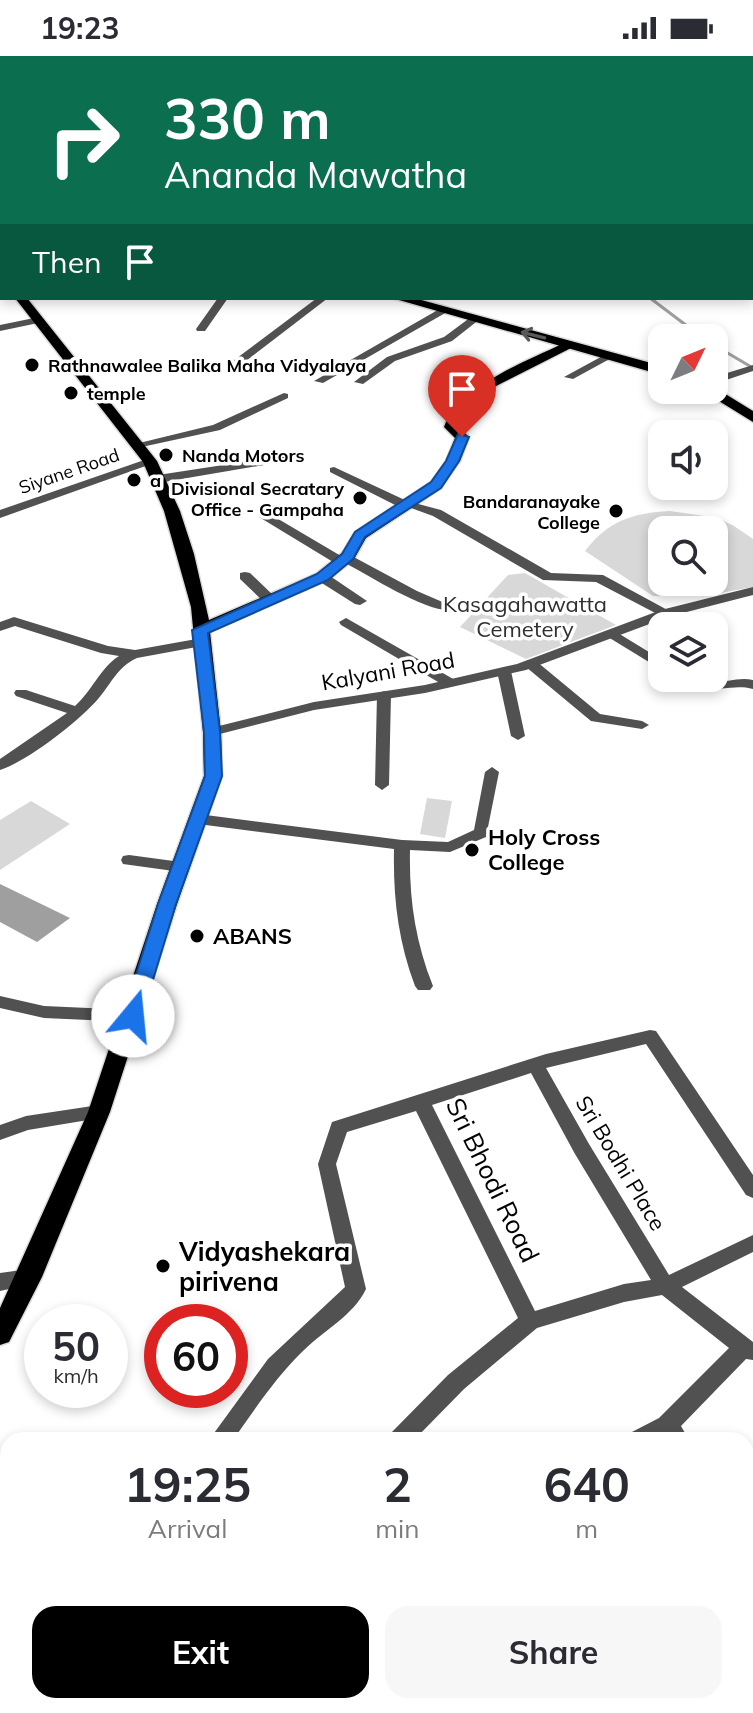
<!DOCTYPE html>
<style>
:root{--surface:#fff;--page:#f7f7f7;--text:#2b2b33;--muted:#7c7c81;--accent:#000}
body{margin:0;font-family:Mulish,sans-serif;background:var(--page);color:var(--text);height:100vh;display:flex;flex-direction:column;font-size:30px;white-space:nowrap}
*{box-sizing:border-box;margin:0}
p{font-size:26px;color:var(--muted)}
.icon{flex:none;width:44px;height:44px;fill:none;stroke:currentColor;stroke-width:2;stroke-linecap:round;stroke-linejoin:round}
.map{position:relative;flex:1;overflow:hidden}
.side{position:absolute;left:0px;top:1376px;width:754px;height:282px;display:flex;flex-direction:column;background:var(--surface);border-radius:24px 24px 0 0;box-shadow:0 4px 12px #0003}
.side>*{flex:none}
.guide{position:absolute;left:0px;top:0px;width:754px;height:244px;box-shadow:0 4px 12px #0003;background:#0b6e4f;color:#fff;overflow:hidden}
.needle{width:52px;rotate:47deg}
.fabs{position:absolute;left:648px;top:268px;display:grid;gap:16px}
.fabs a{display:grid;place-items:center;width:80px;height:80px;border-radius:16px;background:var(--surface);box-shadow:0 4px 12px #0003;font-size:40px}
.speed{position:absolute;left:24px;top:1248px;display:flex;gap:16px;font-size:40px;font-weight:700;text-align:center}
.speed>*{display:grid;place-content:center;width:104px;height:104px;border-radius:50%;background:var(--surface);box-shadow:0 4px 12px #0003;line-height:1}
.speed small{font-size:20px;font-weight:400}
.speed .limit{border:12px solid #d22;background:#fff;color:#111}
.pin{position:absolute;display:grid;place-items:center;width:68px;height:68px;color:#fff;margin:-82px -34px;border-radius:50% 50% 50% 0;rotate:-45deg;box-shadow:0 0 8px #0007}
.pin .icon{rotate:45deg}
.me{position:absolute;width:88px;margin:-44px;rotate:17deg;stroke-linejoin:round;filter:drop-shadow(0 0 6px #0008)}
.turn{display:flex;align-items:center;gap:28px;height:168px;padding:0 32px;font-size:36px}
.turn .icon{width:104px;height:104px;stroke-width:2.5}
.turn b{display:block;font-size:56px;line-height:68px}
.then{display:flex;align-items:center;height:76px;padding:0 32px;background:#0003;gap:16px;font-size:30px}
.eta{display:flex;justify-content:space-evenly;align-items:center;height:136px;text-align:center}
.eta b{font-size:48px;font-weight:700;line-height:56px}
.button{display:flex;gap:16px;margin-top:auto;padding:16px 32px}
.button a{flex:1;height:92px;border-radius:24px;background:var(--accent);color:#fff;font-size:32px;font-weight:700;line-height:92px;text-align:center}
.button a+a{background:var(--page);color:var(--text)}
.status{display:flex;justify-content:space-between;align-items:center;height:56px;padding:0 40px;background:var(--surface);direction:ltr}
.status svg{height:22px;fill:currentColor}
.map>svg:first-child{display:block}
</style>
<div class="status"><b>19:23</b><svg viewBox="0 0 49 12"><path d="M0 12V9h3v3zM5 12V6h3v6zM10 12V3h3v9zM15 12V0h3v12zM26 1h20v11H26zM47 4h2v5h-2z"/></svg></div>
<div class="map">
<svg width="753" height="1657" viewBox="0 0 753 1657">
<rect width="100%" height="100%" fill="#fff"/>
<path fill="#d8d8d8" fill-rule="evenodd" d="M670,455L718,462L734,470L753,483V531L704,540H653L585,495C608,465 632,457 670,455ZM662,474H714V526H662Z
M525,517L616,569L526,603L460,571L508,519Z
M427,742L452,745L445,782L420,778Z
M31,745L70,768L0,814V764Z"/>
<path fill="#9f9f9f" d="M0,828L70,862L37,886L0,866Z"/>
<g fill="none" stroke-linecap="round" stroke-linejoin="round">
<path stroke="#9f9f9f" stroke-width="2" d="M289,0L293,2"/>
<path stroke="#9f9f9f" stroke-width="3" d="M650,242L703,282
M714,289L753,312"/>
<g stroke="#dbdbdb" stroke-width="3">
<path id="primary" d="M8,0H20L22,2H10Z
M0,213L2,214V223L0,222Z
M15,242H27L157,405L180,455L194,498L209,564L316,518L342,497L355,476L431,426L446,405L455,382L444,371L446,366C480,320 517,310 566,286L577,289L496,330L481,341L460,367L458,370L469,381L460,405L441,432L366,482L354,503L328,524L210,576L221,676L222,720L177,848L110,1056L42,1221L9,1286L0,1289V1252L88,1056L157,848L204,720L203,676L191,551L164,455L143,406Z"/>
</g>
<g stroke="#dbdbdb" stroke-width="3">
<path id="trunk" d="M0,168H2V176H0Z
M392,242H414L662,310V319Z
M714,331L753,355V366L701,334H714Z"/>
</g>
<path fill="#515151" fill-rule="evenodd" d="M146,0H155L157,2H148Z
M0,65H2V69H0Z
M752,93H753V97H752Z
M2,130V136L0,137V131Z
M752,173H753V179H752Z
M752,221H753V227H752Z
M218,242H228L205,275H197L196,273Z
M317,242H328L233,315H225V311Z
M443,251L448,254L447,256L323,327L314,325Z
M39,261L44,264L43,266L0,275V269Z
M471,261L480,263L452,285L395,305L363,328L354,326L387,301L444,281Z
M608,297L617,299L573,323L564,321Z
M753,309V315L714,328V321Z
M284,337L288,338V342L220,374L137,392L131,389L213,369Z
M283,400L289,403L287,405L158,427L152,423L158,419Z
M334,411L407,445L441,454L551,517L603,519L673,557L666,561L661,560L596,526L543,524L433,460L411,452L403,453L330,416V412Z
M263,454L341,500L350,499L417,535L454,551L452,554C427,557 370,520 347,508L338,509L259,461V455Z
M245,516L250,517L275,541V547H265L240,523V517Z
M322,517L327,518L367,545L360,549L355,548L317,524L316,521Z
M14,561L108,590L135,594L202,582L209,586L202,590L137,602C117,611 112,627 98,643C79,665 28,705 0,714V703L67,657L16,640L14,637L16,634H26L75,650C92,635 100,612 119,600L101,597L15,570L0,575V566Z
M346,562L455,624L457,627L455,630H445L341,569L339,566Z
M613,574L662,604V614L608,581L606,578Z
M531,604L536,605L600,658L642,665L649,669L642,673L591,665L526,611L524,608L526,605Z
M504,611L511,615L525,680L518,684L511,680L497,615Z
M673,622C687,622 699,627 713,627C726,626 740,621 753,624V633C726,626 698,645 673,622Z
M384,635L391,639L389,729L382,734L375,729L377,639Z
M492,711L499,716L486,781L450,796L410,794C409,842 415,885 433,930L430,934H418L415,930C398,885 393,841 394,793L198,768L190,763L198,758L402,784L448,786L474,774L485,716Z
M129,799L181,806L189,811L181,816L123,808L121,804L123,800Z
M650,974L656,975L753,1119V1142L746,1139L646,988L546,1012L589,1088L669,1219L753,1179V1196L682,1231L753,1286V1304L746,1303L681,1370L689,1384H665L664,1382L627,1384L630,1377L659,1362L729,1292L662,1239L624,1246L537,1272L464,1333L414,1384H388L391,1377L448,1319L518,1262L416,1055L347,1076L336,1108L366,1233C353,1260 324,1274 303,1295C276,1321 255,1353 233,1384H209L268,1303L345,1231L318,1108L332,1066L546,998ZM531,1017L575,1098L651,1224L624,1228L535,1255L432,1049Z
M99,1049L106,1051L108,1056L106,1061L28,1074L0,1084V1069L26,1060Z
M29,1213L36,1215L39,1221L36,1227L0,1235V1217Z
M746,1463L753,1466V1494L746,1491Z
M8,1565V1589L0,1592V1568Z
M290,1650H322L325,1657H293Z
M397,1650H439L436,1657H394Z
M643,1650H668L671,1657H646Z"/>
<path fill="#515151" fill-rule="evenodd" d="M753,54V59H752V54Z
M150,402L156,405L154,407L0,462V454Z
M753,531V539L671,560L526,614L425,637L314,654L212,680L205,676L207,673L314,646L425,629L517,608L661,554Z
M0,940L44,950L133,954L139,956L142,960L139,964L133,966L44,962L0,952Z"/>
<use href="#primary" fill="#000" fill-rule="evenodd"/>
<use href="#trunk" fill="#000" fill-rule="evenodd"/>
</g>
<defs><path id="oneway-shaft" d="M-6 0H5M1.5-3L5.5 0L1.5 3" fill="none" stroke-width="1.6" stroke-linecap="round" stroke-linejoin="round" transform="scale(2)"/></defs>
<use stroke="#595959" href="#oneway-shaft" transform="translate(533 279) rotate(-166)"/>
<path fill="#1a73e8" stroke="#114b97" stroke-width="2" d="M458,378L469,381L459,405L441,432L365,481L353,503L328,524L208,577L220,676L222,720L176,848L142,960L140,965H126L123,960L158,848L205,720L204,676L192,574L317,518L342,498L355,476L431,426L446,405Z"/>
<g fill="#000" stroke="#fff" stroke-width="3">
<circle cx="32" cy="309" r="8"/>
<circle cx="71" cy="337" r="8"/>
<circle cx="166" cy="399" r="8"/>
<circle cx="134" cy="424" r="8"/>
<circle cx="360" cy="442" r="8"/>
<circle cx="616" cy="455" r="8"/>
<circle cx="472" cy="794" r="8"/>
<circle cx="197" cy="880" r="8"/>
<circle cx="163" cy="1210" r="8"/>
</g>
<g text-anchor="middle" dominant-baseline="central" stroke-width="7" stroke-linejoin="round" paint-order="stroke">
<g font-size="18" font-weight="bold" fill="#000" stroke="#fff" text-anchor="start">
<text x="48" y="309">Rathnawalee Balika Maha Vidyalaya</text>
<text x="87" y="337">temple</text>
<text x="182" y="399">Nanda Motors</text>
<text x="150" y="424">a</text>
<text x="344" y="432" text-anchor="end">Divisional Secratary<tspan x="344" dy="21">Office - Gampaha</tspan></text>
<text x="600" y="445" text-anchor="end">Bandaranayake<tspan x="600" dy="21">College</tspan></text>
</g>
<g font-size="18" fill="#000" stroke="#fff">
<text transform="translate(69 415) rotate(-19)">Siyane Road</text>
</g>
<g font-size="22" fill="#2f2f2f" stroke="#fff">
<text x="525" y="548">Kasagahawatta<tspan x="525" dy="25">Cemetery</tspan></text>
</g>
<g font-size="22" fill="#000" stroke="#fff">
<text transform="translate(388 615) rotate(-10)">Kalyani Road</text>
<text transform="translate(621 1107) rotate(59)">Sri Bodhi Place</text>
</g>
<g font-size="22" font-weight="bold" fill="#000" stroke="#fff" text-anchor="start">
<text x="488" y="781">Holy Cross<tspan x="488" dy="25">College</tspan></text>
<text x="213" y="880">ABANS</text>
</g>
<g font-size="26" fill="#000" stroke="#fff">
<text transform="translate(493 1124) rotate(64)">Sri Bhodi Road</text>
</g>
<g font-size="26" font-weight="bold" fill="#000" stroke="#fff" text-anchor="start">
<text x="179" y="1195">Vidyashekara<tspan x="179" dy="30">pirivena</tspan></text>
</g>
</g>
</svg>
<div class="fabs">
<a><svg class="needle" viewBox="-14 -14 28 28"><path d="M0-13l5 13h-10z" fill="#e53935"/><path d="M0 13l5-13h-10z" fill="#7c7c81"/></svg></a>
<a><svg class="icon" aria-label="sound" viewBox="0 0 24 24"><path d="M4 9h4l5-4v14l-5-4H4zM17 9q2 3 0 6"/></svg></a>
<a><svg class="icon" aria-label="search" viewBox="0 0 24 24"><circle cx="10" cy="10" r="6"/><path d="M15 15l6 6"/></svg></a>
<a><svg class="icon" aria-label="layers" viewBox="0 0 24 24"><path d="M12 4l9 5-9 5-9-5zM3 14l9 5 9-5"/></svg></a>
</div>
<div class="speed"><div>50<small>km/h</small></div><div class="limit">60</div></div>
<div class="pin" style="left:462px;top:381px;background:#d93025"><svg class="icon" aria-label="arrive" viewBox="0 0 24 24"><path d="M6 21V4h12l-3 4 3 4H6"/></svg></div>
<svg class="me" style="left:133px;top:960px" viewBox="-20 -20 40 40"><circle r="19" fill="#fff"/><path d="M0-13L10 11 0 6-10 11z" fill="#1a73e8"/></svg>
<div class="guide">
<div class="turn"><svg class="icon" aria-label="right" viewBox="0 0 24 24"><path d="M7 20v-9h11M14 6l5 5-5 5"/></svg><div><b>330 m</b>Ananda Mawatha</div></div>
<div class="then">Then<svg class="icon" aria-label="arrive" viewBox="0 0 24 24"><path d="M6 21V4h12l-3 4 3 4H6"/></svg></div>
</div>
<section class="side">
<div class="eta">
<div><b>19:25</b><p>Arrival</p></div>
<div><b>2</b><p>min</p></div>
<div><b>640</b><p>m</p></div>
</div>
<div class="button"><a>Exit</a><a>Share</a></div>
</section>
</div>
